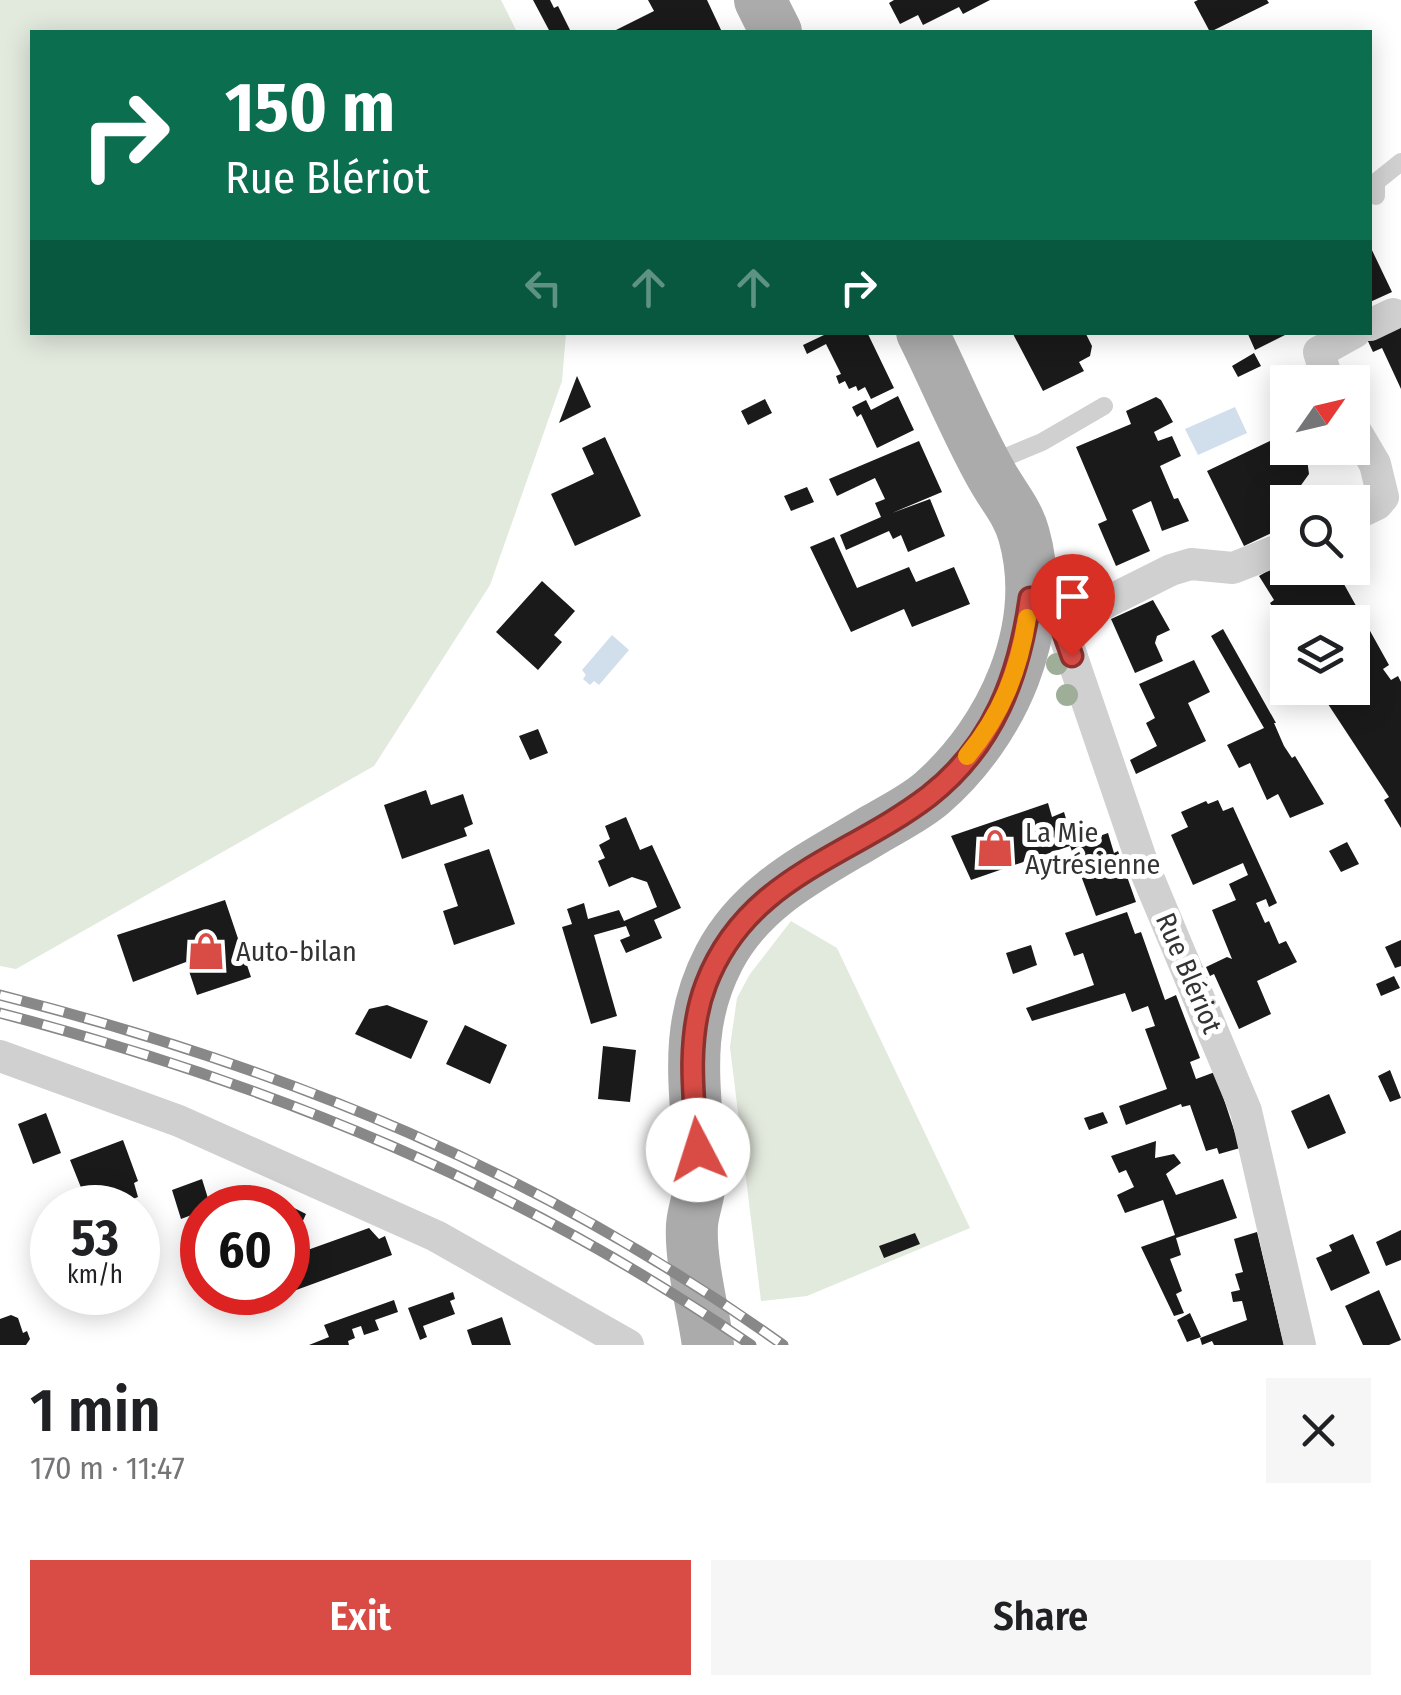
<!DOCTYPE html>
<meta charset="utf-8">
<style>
:root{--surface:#fff;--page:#f6f6f6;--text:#202124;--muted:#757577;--accent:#d94c46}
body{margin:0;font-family:"Fira Sans Condensed",sans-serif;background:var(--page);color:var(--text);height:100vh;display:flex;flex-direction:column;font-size:38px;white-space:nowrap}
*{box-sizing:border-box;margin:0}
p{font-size:32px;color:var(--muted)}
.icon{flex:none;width:55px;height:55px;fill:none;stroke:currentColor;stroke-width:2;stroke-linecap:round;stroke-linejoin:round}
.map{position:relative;height:1345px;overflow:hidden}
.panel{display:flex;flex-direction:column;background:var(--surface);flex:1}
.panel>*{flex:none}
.hud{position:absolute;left:30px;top:30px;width:1342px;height:305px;border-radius:0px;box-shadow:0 5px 25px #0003;background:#0b6e4f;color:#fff;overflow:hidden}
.needle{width:65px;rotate:56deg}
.fabs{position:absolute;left:1270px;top:365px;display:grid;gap:20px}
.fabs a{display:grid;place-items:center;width:100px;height:100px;border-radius:0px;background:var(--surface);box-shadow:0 5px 25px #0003;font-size:50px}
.speed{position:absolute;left:30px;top:1185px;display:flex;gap:20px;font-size:50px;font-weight:700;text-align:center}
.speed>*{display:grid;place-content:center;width:130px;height:130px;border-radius:50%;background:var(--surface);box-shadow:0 5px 25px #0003;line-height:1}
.speed small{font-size:25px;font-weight:400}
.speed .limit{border:15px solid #d22;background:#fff;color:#111}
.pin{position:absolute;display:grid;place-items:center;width:85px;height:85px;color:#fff;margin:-102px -42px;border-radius:50% 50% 50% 0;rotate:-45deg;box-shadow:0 0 10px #0007}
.pin .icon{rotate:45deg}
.me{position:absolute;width:110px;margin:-55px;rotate:355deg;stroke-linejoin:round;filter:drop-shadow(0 0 8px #0008)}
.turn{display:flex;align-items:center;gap:35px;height:210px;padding:0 30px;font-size:45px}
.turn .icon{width:130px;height:130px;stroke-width:2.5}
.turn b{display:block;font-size:70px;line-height:85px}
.lanes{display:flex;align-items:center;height:95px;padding:0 30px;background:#0003;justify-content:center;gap:50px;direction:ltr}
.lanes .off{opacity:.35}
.round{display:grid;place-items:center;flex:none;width:105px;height:105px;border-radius:0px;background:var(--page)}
.headline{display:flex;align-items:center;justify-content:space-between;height:170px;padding:0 30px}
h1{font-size:60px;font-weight:600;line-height:75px}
.cta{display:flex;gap:20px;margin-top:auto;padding:20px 30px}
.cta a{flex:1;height:115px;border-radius:0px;background:var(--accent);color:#fff;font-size:40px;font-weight:600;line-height:115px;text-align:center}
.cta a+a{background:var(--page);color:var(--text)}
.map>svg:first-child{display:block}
</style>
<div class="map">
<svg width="1401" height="1345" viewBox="0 0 1401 1345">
<rect width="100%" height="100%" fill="#fff"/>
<path fill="#e2e9dd" d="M0,0H501L517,32H32V332L566,333L562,381L490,585L374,766L16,969L0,966Z
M791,921L837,948L970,1228L807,1296L761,1301L730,1047L737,998L750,974Z"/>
<path fill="#d1deec" d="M1235,407L1247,433L1198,455L1185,429Z
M612,635L629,650L599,685L594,681L590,685L583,679L586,675L582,670Z"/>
<path fill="#1a1a1a" d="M533,0H550L554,8L558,6L571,32H550Z
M648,0H707L722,32H612L654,11Z
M894,0H990L963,14L959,7L923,25L918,15L900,24L889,3Z
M1198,0H1267L1269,3L1210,32L1194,2Z
M1370,246L1392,292L1370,302Z
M1401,321V389L1382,348L1373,352L1366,337Z
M823,332H867L894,388L871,399L865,387L858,391L856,386L849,389L845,381L839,384L836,376L841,374L826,344L807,354L803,345L824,335Z
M1012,332H1085L1092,346L1090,356L1079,362L1084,371L1043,391Z
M1247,332H1291L1255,350Z
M1254,353L1261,366L1238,377L1232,366Z
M577,376L591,407L559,423Z
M898,396L914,430L877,448L861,414L857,417L852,407L866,400L871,410Z
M1156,397L1161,400L1173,422L1154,432L1158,441L1172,436L1181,456L1160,466L1174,499L1178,498L1189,521L1162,531L1151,501L1132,510L1150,551L1116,566L1098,524L1107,520L1076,447L1131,424L1126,411Z
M765,399L772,413L748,425L741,411Z
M605,437L641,516L575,546L551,494L594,474L582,448Z
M1274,439L1279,449L1296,448L1307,459L1309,474L1299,488L1307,502H1288V525L1244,546L1207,471Z
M919,441L942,492L892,513L930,499L945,536L908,552L901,535L893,539L889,531L846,550L840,535L881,517L875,503L885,499L875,478L837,496L829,479Z
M807,487L814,502L791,511L784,496Z
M834,537L857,588L909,567L916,582L954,567L970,604L912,627L904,609L851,632L810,547Z
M1288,559V568H1331L1327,570L1333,582L1340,577L1389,665L1383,669L1391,680L1398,676L1401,682V828L1384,800L1389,797L1326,701L1331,698L1325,688H1352V622H1288V632L1270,603L1274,600L1259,576Z
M542,581L575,611L554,635L562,642L538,670L496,632Z
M1153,600L1170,630L1157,636L1155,643L1163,661L1135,673L1111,619Z
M1223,629L1276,723H1274L1284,746L1292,758L1295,756L1324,804L1290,818L1278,794L1267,800L1250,763L1239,768L1227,745L1264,728L1211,636Z
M1194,660L1210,692L1188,703L1206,741L1136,774L1130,760L1157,746L1146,723L1155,718L1139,684Z
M538,729L548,753L530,760L519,736Z
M426,790L431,805L463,794L473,824L464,828L467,836L402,859L384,805Z
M1218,800L1223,811L1233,807L1277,903L1269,907L1266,899L1256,903L1265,923L1269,921L1279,944L1286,941L1297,962L1257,981L1271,1014L1239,1029L1214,974L1210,976L1206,967L1227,957L1232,959L1212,910L1236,900L1229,884L1248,875L1243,863L1193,885L1171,835L1188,827L1181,812L1206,801L1208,804Z
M1048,803L1052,817L1064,812L1074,845L1108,833L1114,853L1118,851L1136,902L1096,916L1070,846L971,880L951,836Z
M626,817L640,850L652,845L681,908L654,920L662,938L626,953L620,940L630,936L626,926L594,935L617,1016L591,1024L562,927L572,924L567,909L584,903L588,919L619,910L624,921L657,907L647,882L632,877L609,887L598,861L605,858L599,845L610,839L605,826Z
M1347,842L1359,864L1341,872L1329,851Z
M489,849L515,924L454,945L443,911L458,906L444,864Z
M225,900L251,977L197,995L186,962L133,982L117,935Z
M1127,912L1135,934L1141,932L1165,1000L1176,995L1200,1058L1190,1062L1196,1079L1215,1072L1240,1148L1219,1154L1217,1148L1206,1151L1190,1105L1182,1107L1181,1104L1126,1125L1119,1106L1167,1089L1145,1029L1155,1026L1148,1006L1132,1012L1125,993L1032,1021L1026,1008L1094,985L1083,953L1074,956L1065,933Z
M1401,940V966L1395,968L1385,947Z
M1031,945L1037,965L1013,974L1006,953Z
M1394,976L1400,988L1381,996L1376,984Z
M387,1005L428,1021L411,1059L355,1034L369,1009Z
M465,1025L507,1045L490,1084L446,1064Z
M603,1046L636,1050L630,1102L598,1099Z
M1390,1070L1401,1098L1390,1102L1378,1076Z
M1329,1094L1346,1133L1308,1149L1291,1111Z
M1103,1112L1108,1123L1089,1130L1084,1118Z
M46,1113L61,1153L33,1164L18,1124Z
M123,1140L138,1181L134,1183L138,1197L115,1206L110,1192L86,1200L70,1160Z
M1156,1141L1155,1158L1174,1154L1181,1163L1166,1174L1176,1195L1223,1179L1237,1218L1176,1238L1181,1255L1170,1259L1182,1291L1176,1294L1184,1313L1174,1316L1141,1247L1175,1235L1163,1200L1125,1213L1117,1195L1134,1187L1126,1170L1119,1173L1111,1156Z
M202,1179L211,1208H202V1211L181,1219L172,1190Z
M249,1185L306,1214L291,1247L288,1246V1208H239Z
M369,1228L379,1239L385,1236L392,1255L288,1293V1257Z
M1401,1230V1260L1386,1266L1376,1242Z
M1257,1232L1284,1345H1214L1212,1341L1202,1345L1200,1338L1247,1320L1242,1301L1233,1302L1231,1292L1240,1290L1235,1274L1243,1272L1234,1239Z
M915,1233L920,1244L884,1258L879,1246Z
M1353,1234L1370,1273L1331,1291L1316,1258L1332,1251L1329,1245Z
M1379,1290L1401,1340L1389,1345H1363L1345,1306Z
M453,1292L455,1299L450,1301L455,1314L423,1326L427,1337L420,1340L408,1308Z
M394,1300L398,1312L375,1320L379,1330L364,1335L361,1326L352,1329L355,1338L348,1341L349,1345H309L329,1337L324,1325Z
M1190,1313L1201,1337L1187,1342L1177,1320Z
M11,1315L18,1318L23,1333L27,1331L30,1339L26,1345H0V1319Z
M502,1317L511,1345H472L467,1330Z"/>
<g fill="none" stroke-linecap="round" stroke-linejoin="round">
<path stroke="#d0d0d0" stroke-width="18" d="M1376,196V182L1401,162
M989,464L1042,442L1104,406"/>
<path stroke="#d0d0d0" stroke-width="32" d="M1370,325L1393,314
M1328,382L1319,352L1355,332
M1352,425L1375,464L1383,497L1377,504L1352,516
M1024,591L1061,625L1143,865L1246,1111L1300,1345
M1061,625L1171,570L1191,564L1233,568L1288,546
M0,1056L179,1121L436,1236L628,1345"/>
<path stroke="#ababab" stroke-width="52" d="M760,0L776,32
M708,1345C703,1308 690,1261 692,1225C693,1210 700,1195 700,1180C699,1099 679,1035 719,958C752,894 816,865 875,829C894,818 916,807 932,793C1002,732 1050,628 1024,535C1018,512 1003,496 992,476C966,430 946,380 922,332"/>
<g stroke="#888" stroke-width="11">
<path id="rail" d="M0,995C286,1068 541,1172 783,1345
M0,1013C274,1085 517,1184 751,1345"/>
</g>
<use href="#rail" stroke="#fff" stroke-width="8" stroke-dasharray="22" stroke-linecap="butt"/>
</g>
<g fill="#9fae98">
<circle cx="1057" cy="664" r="11"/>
<circle cx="1067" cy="695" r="11"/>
</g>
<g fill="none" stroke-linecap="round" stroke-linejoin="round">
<g stroke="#8d312e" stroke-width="25">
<path id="route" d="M698,1150C693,1096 686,1036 706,984C747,877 848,858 929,796C994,745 1019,676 1030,598L1061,625L1072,656"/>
</g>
<use href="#route" stroke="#d94c46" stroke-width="18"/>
<path stroke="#f59e0b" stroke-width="18" d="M967,756C1001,715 1019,671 1027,618"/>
</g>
<defs>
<g id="shop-bare" transform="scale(3)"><path d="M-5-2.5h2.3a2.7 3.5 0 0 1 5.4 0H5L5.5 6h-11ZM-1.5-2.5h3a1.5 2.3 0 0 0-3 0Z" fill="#d94c46" stroke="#fff" stroke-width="2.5" paint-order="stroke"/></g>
</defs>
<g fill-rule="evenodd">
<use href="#shop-bare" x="995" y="848"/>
<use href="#shop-bare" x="206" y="951"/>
</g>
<g text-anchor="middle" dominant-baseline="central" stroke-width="10" stroke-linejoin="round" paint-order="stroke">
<g font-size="28" fill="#333" stroke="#fff" text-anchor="start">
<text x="1025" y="832">La Mie<tspan x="1025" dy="32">Aytrésienne</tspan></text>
<text x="236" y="951">Auto-bilan</text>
</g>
<g font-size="28" fill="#333" stroke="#fff">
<text transform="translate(1189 973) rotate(67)">Rue Blériot</text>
</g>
</g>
</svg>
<div class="fabs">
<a><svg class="needle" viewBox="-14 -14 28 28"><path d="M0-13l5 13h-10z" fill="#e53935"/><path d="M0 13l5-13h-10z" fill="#757577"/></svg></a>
<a><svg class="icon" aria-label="search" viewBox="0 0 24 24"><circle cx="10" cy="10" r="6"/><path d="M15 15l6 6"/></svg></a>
<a><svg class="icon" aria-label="layers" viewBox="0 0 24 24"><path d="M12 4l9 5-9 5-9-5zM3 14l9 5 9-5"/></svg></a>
</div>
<div class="speed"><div>53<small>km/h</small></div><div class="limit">60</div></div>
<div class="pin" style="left:1072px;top:656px;background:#d93025"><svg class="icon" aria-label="arrive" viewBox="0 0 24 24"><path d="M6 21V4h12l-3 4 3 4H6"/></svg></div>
<svg class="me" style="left:698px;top:1150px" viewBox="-20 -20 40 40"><circle r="19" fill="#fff"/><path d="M0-13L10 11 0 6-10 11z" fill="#d94c46"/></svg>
<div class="hud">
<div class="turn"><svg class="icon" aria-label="right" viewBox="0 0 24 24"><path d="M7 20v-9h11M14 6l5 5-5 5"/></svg><div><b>150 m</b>Rue Blériot</div></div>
<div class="lanes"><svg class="icon off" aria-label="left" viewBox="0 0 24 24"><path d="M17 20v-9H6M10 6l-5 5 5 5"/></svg><svg class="icon off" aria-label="ahead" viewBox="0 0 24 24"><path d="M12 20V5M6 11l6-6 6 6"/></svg><svg class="icon off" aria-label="ahead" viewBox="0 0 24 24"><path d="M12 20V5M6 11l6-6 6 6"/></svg><svg class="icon" aria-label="right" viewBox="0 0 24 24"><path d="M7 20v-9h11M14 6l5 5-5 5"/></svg></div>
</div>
</div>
<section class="panel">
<div class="headline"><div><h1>1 min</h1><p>170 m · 11:47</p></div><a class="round"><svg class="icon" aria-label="close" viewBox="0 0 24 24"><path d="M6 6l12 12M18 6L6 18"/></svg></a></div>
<div class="cta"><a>Exit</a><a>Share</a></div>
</section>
